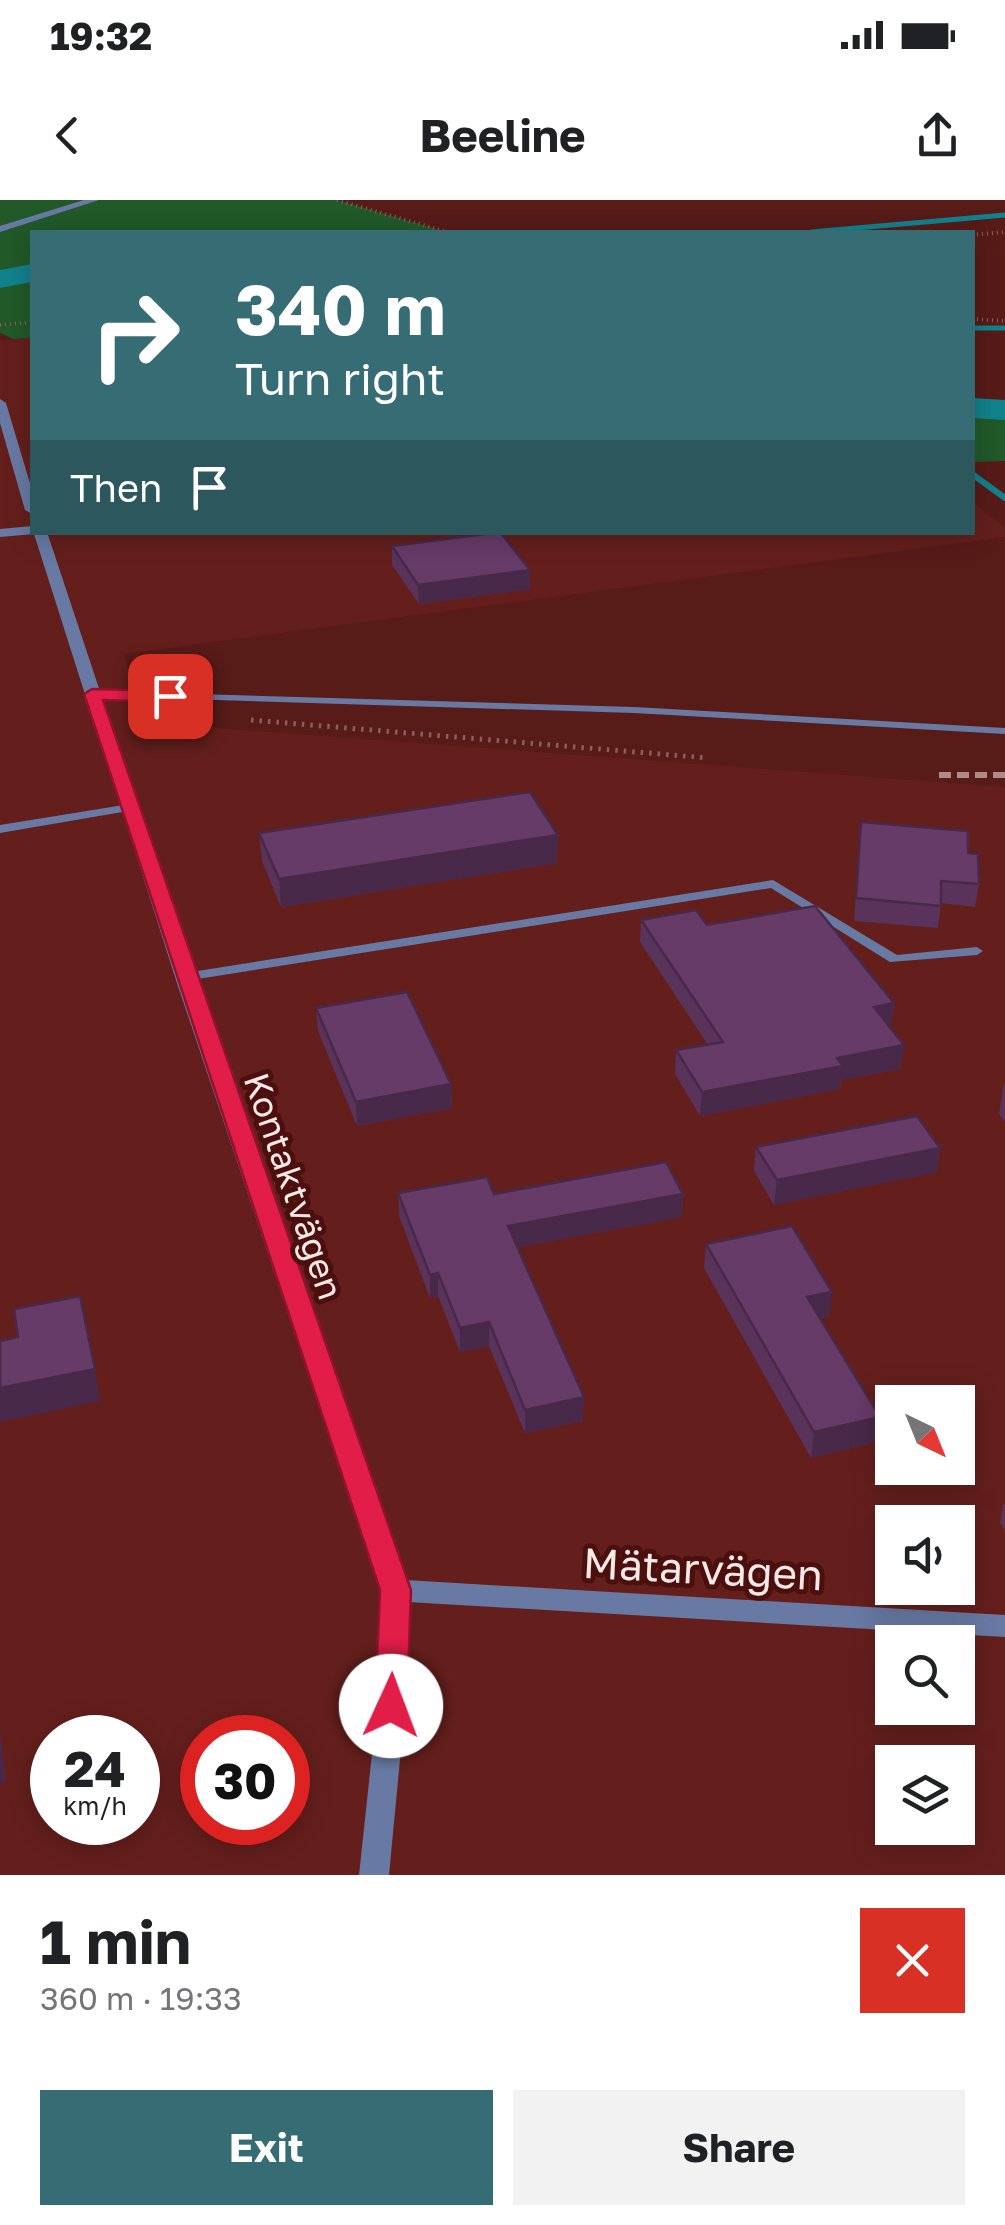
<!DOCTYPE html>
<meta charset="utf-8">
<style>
:root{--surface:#fff;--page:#f2f2f2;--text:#202124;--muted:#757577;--accent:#366d75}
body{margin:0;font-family:"Golos Text",sans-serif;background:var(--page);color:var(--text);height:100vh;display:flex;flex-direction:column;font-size:38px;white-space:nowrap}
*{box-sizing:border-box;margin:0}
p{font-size:32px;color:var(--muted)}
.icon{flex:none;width:55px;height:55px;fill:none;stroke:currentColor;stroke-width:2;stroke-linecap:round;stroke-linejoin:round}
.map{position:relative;height:1675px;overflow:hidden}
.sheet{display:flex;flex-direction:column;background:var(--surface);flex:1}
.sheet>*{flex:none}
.top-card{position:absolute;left:30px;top:30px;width:945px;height:305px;border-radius:0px;box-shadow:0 5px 25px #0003;background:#366d75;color:#fff;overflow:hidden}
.needle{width:65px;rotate:137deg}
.buttons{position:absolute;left:875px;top:1185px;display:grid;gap:20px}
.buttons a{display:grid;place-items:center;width:100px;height:100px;border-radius:0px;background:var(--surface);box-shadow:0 5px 25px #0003;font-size:50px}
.speed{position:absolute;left:30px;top:1515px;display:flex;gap:20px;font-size:50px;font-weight:700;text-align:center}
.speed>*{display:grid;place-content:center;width:130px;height:130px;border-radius:50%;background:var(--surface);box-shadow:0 5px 25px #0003;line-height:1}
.speed small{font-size:25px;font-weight:400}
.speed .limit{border:15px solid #d22;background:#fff;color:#111}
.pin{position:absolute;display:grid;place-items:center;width:85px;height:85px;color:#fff;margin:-42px;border-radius:20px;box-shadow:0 5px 15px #0006}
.me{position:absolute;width:110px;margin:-55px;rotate:2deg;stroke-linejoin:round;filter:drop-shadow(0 0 8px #0008)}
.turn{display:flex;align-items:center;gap:35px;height:210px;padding:0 40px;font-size:45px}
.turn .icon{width:130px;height:130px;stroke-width:2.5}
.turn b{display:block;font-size:70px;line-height:85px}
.then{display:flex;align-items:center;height:95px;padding:0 40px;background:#0003;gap:20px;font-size:38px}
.round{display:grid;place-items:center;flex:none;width:105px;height:105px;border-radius:0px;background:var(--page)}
.summary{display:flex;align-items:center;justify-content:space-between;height:170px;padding:0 40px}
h1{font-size:60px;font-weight:700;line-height:75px}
.primary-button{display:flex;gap:20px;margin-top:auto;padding:20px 40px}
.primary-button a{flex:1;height:115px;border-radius:0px;background:var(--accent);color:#fff;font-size:40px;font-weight:700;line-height:115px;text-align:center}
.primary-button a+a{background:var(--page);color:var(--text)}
.status{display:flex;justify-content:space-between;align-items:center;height:70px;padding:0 50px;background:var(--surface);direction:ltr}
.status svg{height:28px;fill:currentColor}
header{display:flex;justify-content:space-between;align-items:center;height:130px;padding:0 40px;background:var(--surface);font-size:45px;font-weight:700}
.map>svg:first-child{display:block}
</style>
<div class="status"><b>19:32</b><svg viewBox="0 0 49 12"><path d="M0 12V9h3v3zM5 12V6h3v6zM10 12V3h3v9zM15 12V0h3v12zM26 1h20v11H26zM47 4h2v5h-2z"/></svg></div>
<header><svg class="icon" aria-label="back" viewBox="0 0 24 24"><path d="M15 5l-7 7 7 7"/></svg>Beeline<svg class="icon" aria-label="share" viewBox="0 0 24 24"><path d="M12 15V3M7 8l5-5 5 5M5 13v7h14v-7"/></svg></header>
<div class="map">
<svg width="1005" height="1675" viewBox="0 0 1005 1675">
<rect width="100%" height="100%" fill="#571b18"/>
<path fill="#641f1c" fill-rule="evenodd" d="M32,138V332H972L973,302L1005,328V337L123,454L149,523L1005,587V1675H0V140ZM892,1202H958V1268H892ZM892,1322H958V1388H892ZM892,1442H958V1508H892ZM52,1538H138V1622H52ZM202,1538H288V1622H202ZM892,1562H958V1628H892Z"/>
<path fill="#215929" d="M0,0H337L447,32H32V138L13,139L0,133Z
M983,206L1005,210V261L973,262V208Z"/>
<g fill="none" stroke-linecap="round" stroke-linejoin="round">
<path stroke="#11828d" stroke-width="5" d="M811,32L1005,15
M972,128H1005"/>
<path stroke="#11828d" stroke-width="6" d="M972,274L1005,298"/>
<path fill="#11828d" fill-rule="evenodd" d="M32,64V82L0,88V70Z
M972,198L1005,200V220L972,218Z"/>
<path stroke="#8c5e5c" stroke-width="4" stroke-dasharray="1 4" stroke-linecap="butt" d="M337,0L447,32
M972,35L1005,32
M972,119L1005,121
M0,125L32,122"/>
<path stroke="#8c5e5c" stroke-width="5" stroke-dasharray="2.5 6" stroke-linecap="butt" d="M251,520L708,558"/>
<path fill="#687aa4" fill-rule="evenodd" d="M93,491L634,507L1005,528V534L634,513L89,496L88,494Z
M130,604L134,606V610L0,633V625Z
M773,680L897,755L977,747L983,751L977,755L890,762L771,688L185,781L178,777L185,773Z"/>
<path fill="#687aa4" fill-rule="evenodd" d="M84,0H99L0,32V26Z
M0,199L6,203L32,290V314L25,310L0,223Z
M32,326V332H47L195,777L405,1380L1005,1415V1437L408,1402L405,1507L389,1675H359L377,1507L381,1390L175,777L34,334L0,337V329Z"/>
<path stroke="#b08c89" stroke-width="6" stroke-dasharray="12 6" stroke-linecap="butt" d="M939,575H1005"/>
</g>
<path fill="#593359" d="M392,346L530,370V389L419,404L392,365Z
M861,622L968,653L979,684L975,707L941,703L938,728L854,721Z
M259,633L558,635L557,663L281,707L262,661Z
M641,720L707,725L894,803L891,826L889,827L904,845L900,869L841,880L840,889L700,916L675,874L676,850L708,845L640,742Z
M316,808L451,884L452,908L357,926L318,831Z
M1004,884H1005V922L999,914Z
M756,947L940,948L937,972L774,1005L754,971Z
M398,993L683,994L682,1017L518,1047L583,1221L525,1233L489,1146L460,1152L438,1096L430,1098L399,1016Z
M706,1044L829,1116L820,1119L876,1242L811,1258L704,1068Z
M1005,1304V1331L1000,1322L1003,1305Z"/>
<path fill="#482949" d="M530,370V389L419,404L418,385Z
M558,635L557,663L281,707L279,679Z
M894,803L891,826L871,830L874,807Z
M904,845L900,869L841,880L840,889L700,916L702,892L837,858Z
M451,884L452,908L357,926L356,902Z
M940,948L937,972L774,1005L777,980Z
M683,994L682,1017L508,1049V1026Z
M438,1073V1096L430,1098V1075Z
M832,1092L829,1116L804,1122L807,1097Z
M489,1122V1146L460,1152V1128Z
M95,1169L100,1201L0,1222V1188Z
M584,1197L583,1221L525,1233V1210Z
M880,1217L876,1242L811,1258L814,1232Z
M0,1528L6,1582L0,1583Z"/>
<path fill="#673b68" stroke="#482949" stroke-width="2.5" d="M500,332L530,370L418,385L392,346Z
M530,592L558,635L279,679L259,633Z
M861,622L968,631V653L978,654L979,684L941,681V706L856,698Z
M815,706L894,803L874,807L904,845L837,858L843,866L702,892L676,850L723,842L641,720L696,710L707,725Z
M407,792L451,884L356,902L316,808Z
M917,916L940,948L777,980L756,947Z
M666,962L683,994L508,1026L584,1197L525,1210L489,1122L460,1128L438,1073L430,1075L398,993L487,977L494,994Z
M792,1026L832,1092L807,1097L880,1217L814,1232L706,1044Z
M80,1096L95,1169L0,1188V1141L18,1137L14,1109Z"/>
<path fill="#e11d48" stroke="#92132f" stroke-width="2.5" d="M92,489L170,491L179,496L170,502L103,500L411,1390L407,1506L402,1516L391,1520L380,1516L375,1506L380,1390L84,494Z"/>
<g text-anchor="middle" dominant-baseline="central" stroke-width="10" stroke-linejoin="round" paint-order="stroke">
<g font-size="35" fill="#f9e9e7" stroke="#4b0f0e">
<text transform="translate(294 986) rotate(71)">Kontaktvägen</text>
</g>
<g font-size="42" fill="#f9e9e7" stroke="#4b0f0e">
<text transform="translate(703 1368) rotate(3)">Mätarvägen</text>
</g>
</g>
</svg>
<div class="buttons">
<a><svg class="needle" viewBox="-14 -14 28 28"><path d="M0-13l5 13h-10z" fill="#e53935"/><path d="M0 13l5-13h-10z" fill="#757577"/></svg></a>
<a><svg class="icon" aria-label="sound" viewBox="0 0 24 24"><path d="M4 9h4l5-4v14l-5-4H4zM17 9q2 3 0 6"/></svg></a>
<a><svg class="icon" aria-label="search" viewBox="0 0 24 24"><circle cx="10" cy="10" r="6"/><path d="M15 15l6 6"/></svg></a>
<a><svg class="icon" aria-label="layers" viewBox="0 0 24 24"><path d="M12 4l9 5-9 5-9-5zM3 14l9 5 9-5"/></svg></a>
</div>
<div class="speed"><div>24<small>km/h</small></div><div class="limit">30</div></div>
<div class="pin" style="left:170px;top:496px;background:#d93025"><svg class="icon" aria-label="arrive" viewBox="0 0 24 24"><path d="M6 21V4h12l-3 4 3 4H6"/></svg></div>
<svg class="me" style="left:391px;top:1506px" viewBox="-20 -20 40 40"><circle r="19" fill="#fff"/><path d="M0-13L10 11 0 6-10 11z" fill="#e11d48"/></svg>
<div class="top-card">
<div class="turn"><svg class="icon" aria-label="right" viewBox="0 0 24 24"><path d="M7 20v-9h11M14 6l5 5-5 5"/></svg><div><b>340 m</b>Turn right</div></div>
<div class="then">Then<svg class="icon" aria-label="arrive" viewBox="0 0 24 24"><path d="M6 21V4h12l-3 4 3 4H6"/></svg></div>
</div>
</div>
<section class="sheet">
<div class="summary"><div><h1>1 min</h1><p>360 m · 19:33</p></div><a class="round" style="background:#d93025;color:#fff"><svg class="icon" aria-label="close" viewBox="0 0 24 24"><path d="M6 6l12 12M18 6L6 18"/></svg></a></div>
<div class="primary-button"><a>Exit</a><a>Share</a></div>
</section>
